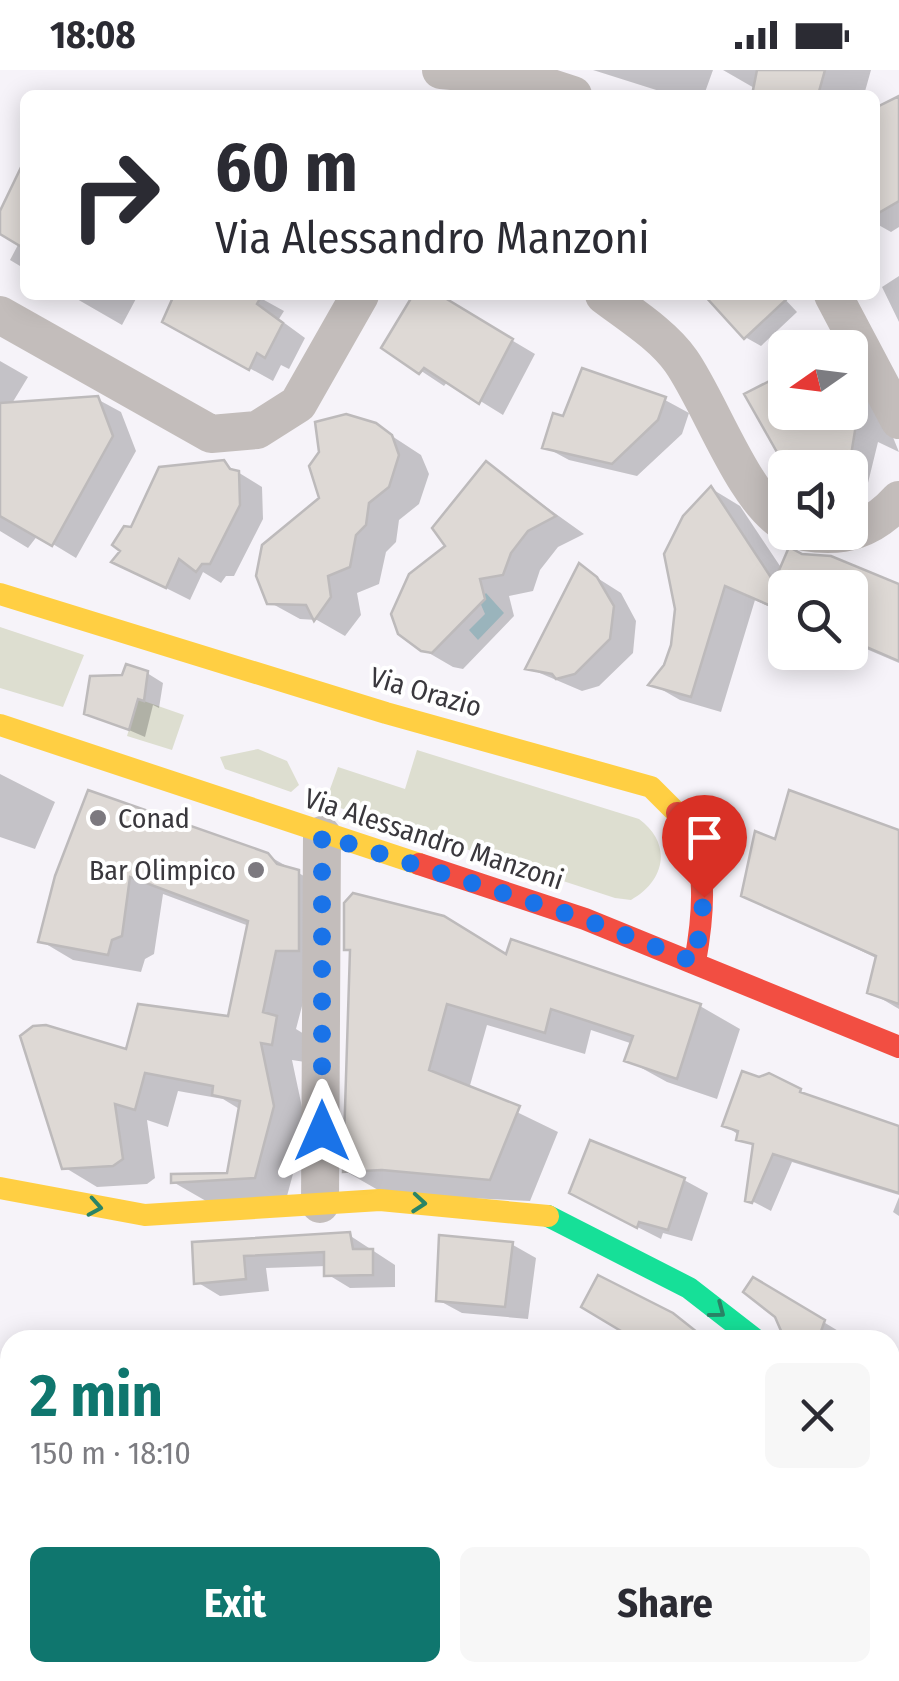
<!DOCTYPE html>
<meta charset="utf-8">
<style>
:root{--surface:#fff;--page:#f7f7f7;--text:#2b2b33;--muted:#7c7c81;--accent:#0f766e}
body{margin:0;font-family:"Fira Sans Condensed",sans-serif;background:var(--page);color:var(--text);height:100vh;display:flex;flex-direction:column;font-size:38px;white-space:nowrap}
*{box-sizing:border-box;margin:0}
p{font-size:32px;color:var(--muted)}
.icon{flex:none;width:55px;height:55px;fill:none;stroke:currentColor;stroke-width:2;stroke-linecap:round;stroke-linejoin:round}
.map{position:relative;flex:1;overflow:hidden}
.sheet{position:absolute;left:0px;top:1260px;width:900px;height:352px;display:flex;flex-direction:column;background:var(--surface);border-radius:30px 30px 0 0;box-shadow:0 5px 25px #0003}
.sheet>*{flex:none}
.top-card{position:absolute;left:20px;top:20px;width:860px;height:210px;border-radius:15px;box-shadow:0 5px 25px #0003;background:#fff;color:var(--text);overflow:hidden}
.needle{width:65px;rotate:256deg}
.fabs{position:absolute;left:768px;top:260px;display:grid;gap:20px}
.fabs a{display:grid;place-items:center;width:100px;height:100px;border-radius:15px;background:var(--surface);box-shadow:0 5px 25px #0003;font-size:50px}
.pin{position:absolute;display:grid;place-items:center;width:85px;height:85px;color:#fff;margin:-102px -42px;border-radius:50% 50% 50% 0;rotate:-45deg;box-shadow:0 0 10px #0007}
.pin .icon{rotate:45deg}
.me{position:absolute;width:110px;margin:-55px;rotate:0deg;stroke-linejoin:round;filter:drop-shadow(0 0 8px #0008)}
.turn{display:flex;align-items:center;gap:35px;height:210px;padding:0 30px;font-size:45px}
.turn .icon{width:130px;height:130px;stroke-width:2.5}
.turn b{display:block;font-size:70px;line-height:85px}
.round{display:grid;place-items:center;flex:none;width:105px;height:105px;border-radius:15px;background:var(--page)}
.head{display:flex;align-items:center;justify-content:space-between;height:170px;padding:0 30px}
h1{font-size:60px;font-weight:700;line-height:75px;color:var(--accent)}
.primary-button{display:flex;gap:20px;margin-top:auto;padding:20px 30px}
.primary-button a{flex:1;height:115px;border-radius:15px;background:var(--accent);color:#fff;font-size:40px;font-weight:700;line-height:115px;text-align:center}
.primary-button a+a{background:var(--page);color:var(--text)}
.status{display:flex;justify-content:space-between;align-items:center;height:70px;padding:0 50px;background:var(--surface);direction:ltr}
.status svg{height:28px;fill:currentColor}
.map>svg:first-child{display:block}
</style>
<div class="status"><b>18:08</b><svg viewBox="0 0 49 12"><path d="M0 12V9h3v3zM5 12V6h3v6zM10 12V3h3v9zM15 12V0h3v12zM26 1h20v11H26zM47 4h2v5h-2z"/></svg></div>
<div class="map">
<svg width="899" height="1611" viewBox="0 0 899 1611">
<rect width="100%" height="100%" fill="#f6f3f9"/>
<path fill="#ddded0" d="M0,557L84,585L63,637L0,618Z
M138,629L184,645L172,680L127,666Z
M258,679L287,691L299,715L291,722L225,699L220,687Z
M417,680L639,749C673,774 665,811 631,830L615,828L325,733L338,697L405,719Z
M692,1603H730L744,1611H674Z"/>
<path fill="#c1e2eb" d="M486,523L504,543L478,570L469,560L485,544L479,530Z"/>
<path fill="#0003" d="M593,0H713L704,25H672Z
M723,0H871L864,25H754L756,19Z
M899,29V157L891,162L875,153V41Z
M25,94V199L10,190L19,173L0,162V147Z
M899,206V252L882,217Z
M70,225H138L122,255Z
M177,225H255L284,241L279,249L305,268L289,299L281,295L273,311L189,265Z
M416,225H436L535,284L503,345L448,311L444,316L385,277Z
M707,225H781L797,242L761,276L745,267Z
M0,291L28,307L11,335L97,329L121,342L136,381L76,488L38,465L28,478L0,461Z
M851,298L877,328L899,382L878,372L867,417L852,418L850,398H788L748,325L785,306V342H850Z
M583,301L665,330L689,343L682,364L637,406L569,390L545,377L564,349Z
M375,355L421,385L429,404L419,434L399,450L396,472L386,482L379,514L357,523L361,545L345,566L317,550L300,549L269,532L322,429Z
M223,393L262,417L263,449L234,506H226L221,513L203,502L190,530L138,504L132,460Z
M486,394L584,464L558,477L540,500L533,521L509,526L514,546L463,599L453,597L422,579L448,476Z
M712,419L740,436L782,499L899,517V593L850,572V518H785V544L755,530L721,642L680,630L652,614L666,596Z
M580,497L621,523L636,551L633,583L599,616L582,621L528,598Z
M147,603L163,613L159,638L153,635L145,667L87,642Z
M0,704L55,732L35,779L0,767Z
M899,763V939L870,922L878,889L744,824Z
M267,785L332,822L296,959L309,967L305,992L292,990L306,1056L287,1126L206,1131L173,1112L229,1106L241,1040L223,1029L178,1021L168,1057L147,1050L155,1108L147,1114L97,1117L64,1097L128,983L230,949L249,856L163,824L154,884L145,889L141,902L73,890L41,871L57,807Z
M346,879L508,886L700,936L740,959L717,1029L667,1012L627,990L633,974L591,960L585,984L487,955L469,1019L558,1062L530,1131L385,1124L345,1101L352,882Z
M800,1021L899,1061V1125L792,1092L771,1141L748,1129L755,1077L725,1055Z
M684,1110L708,1123L692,1171L663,1163L661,1169L596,1136Z
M899,1127V1146L893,1142Z
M349,1165L395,1195V1217L350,1218L327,1204V1196L266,1198L269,1221L220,1226L197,1212L195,1174Z
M513,1175L536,1188L528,1249L462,1243L438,1230Z
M754,1210L840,1262L837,1270H790Z
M890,1472L899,1480V1569L890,1564Z"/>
<path fill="#ded9d5" stroke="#bdbabb" stroke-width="2.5" d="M757,0H825L818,25H752Z
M899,26V131L875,145V38Z
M25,89V179L0,164V141Z
M174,225H262L257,234L283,253L265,288L257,283L249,300L162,252Z
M413,225H440L513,269L479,334L424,298L419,304L381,278Z
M704,225H791L744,269Z
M582,298L666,327L658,350L612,394L542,378L553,343L563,346Z
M785,303V342H858L849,398H786L744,324Z
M98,326L113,366L52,476L0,446V333Z
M346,344L376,353L392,365L399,385L389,417L369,433L366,455L356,465L350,497L328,506L331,527L314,551L306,535L267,534L256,506L262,475L319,428L309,396L319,382L315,352Z
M224,390L230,399L239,401L240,435L210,494H202L196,502L179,489L166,518L111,492L120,481L112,475L124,456L131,457L159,397Z
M486,391L556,446L528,461L511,483L503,505L480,509L485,529L432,583L421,581L398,564L391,544L409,504L445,476L432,458Z
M711,416L774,512L789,477L802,484L831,486L899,514V591L850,570V518H778L785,528V542L725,516L691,627L648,615L664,595L671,575L675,539L664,484L683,446Z
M579,493L597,507L614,536L610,569L575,604L556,609L552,604L525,599Z
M126,594L148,601L144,631L138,629L129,660L84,644L90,606L122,605Z
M88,720L268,783L277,794L299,800V881H276L263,942L277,946L272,975L261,973L274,1036L255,1108L171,1113V1104L227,1103L240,1031L212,1025L213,1016L145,1003L135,1040L115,1034L123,1089L113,1096L62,1099L20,966L33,956L46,955L126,979L138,934L228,946L248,851L130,807L122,866L112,870L108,885L38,872L55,806Z
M789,720L899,760V934L867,923L876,886L741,826L755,761L775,769Z
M353,823L444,846L506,884L511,869L701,934L677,1009L624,991L633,966L551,939L545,963L447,934L429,1000L520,1036L490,1110L382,1100L343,1102L350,880H344V833Z
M742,1001L759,1007L769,1003L801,1019L800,1022L899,1056V1123L773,1084L752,1133L745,1131L753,1074L736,1070L738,1061L722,1056Z
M590,1070L685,1108L668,1160L639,1152L637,1158L569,1123Z
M350,1162L353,1179H373V1205L324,1206V1182L244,1186L246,1209L194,1214L192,1172Z
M439,1165L513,1172L505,1237L436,1231Z
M598,1205L673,1243L707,1270H636L581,1237Z
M753,1207L825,1250L818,1270H785L775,1247L743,1222Z"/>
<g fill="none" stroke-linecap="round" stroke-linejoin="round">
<path stroke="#c3bdbb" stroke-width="38" d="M441,0L517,7L573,25
M604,225C629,244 663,265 681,291C710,332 743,428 785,453
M833,225L899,350
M0,245L211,364L257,360L298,334L360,225
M805,462C844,469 873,459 899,430
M320,1134L322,765
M890,1372L899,1379"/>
<path stroke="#16e098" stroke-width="22" d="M548,1146L689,1218L756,1270"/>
<path stroke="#ffcf43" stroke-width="22" d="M0,524L386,643L651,717L677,743
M0,655L419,794
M0,1118L145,1145L380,1130L548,1146"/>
<path stroke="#f24e42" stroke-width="22" d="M677,743C710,785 704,842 695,892
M419,794L585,849L899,977"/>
</g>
<defs><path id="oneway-chevron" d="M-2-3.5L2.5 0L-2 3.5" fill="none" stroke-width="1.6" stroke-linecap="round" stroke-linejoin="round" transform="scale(2.5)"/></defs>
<g stroke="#2a8466">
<use href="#oneway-chevron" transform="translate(419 1133) rotate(5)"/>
<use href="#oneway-chevron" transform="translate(95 1137) rotate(10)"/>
<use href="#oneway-chevron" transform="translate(718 1241) rotate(37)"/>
</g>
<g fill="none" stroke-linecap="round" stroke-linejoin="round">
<path stroke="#1a73e8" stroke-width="18" stroke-dasharray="0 32.4" d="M322,1061V765L584,849L695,892L704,827"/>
</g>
<g fill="#7c797f" stroke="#fff" stroke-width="4">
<circle cx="98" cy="748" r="10"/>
<circle cx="256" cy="800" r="10"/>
</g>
<g text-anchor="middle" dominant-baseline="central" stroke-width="8" stroke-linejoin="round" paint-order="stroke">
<g font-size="28" fill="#3a383d" stroke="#fff">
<text transform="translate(426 622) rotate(16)">Via Orazio</text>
<text transform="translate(434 769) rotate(18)">Via Alessandro Manzoni</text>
</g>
<g font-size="28" fill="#3a383d" stroke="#fff" text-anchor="start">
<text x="118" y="748">Conad</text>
<text x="236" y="800" text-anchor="end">Bar Olimpico</text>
</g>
</g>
</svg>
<div class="fabs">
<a><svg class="needle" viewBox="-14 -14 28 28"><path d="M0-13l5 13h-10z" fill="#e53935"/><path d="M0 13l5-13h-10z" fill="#7c7c81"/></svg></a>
<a><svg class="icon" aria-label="sound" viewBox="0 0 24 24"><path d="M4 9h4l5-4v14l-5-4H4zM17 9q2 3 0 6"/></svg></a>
<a><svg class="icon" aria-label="search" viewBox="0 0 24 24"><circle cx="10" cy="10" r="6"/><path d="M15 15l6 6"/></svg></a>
</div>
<div class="pin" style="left:704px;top:827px;background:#d93025"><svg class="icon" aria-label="arrive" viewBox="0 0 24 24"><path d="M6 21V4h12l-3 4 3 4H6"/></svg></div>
<svg class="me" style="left:322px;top:1061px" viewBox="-20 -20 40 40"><path d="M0-17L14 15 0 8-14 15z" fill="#1a73e8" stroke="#fff" stroke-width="4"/></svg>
<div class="top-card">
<div class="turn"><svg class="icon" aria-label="right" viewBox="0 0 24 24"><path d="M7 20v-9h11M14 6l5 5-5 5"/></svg><div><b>60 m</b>Via Alessandro Manzoni</div></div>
</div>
<section class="sheet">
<div class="head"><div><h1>2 min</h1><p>150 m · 18:10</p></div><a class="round"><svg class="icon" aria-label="close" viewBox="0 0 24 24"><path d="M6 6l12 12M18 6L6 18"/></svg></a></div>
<div class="primary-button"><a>Exit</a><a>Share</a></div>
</section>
</div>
